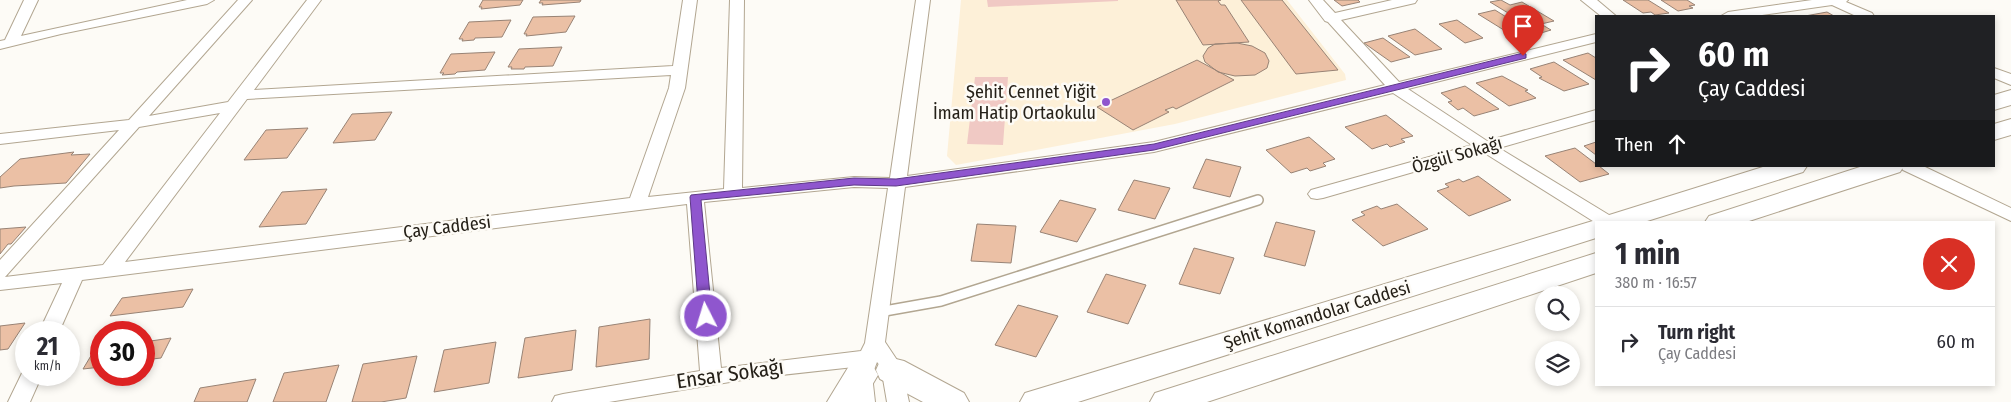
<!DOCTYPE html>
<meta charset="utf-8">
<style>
:root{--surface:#fff;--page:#f7f7f7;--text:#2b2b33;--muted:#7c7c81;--line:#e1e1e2}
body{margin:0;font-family:"Fira Sans Condensed",sans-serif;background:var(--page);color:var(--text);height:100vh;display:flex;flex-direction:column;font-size:19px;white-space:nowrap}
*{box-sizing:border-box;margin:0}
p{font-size:16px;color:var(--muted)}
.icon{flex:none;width:28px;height:28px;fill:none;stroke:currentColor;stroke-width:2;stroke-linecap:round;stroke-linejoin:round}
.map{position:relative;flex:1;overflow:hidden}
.side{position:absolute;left:1595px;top:221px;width:400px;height:165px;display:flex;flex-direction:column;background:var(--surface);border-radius:0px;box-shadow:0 2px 8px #0003}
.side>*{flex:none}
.guide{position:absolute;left:1595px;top:15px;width:400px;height:152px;border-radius:0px;box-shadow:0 2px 8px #0003;background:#202124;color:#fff;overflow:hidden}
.fabs{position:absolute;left:1535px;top:286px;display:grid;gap:10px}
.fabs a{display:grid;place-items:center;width:45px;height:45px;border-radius:50%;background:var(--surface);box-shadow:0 2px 8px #0003;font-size:25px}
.speed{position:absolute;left:15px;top:321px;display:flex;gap:10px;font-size:25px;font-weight:700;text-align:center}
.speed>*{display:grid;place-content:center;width:65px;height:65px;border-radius:50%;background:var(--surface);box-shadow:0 2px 8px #0003;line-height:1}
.speed small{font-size:12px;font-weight:400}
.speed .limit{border:8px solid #d22;background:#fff;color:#111}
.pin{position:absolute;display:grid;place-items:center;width:42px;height:42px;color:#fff;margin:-51px -21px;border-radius:50% 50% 50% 0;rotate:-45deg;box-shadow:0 0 5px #0007}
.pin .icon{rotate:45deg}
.me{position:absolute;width:55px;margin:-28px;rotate:355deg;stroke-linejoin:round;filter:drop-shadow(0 0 4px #0008)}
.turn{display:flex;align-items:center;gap:18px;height:105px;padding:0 20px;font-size:22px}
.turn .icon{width:65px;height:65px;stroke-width:2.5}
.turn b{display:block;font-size:35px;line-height:42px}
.then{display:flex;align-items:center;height:48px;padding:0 20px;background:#0003;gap:10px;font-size:19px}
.round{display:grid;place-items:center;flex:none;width:52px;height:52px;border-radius:26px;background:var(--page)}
.overview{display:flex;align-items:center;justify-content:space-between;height:85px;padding:0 20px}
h1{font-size:30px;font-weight:700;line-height:38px}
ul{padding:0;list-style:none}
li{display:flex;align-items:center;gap:15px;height:70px;padding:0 20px;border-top:1px solid var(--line)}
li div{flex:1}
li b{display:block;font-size:19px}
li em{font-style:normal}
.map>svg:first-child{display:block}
</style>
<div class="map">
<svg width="2011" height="402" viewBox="0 0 2011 402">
<rect width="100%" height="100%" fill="#fdfbf6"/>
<path fill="#fdf0d8" d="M961,0H1287L1345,74L1346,80L1175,124L956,165L947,156Z"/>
<path fill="#f0c9c4" d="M987,0H1118V1L988,7Z
M975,77H1008L1003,145L967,144Z"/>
<path fill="#ebc0a5" stroke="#988375" d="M483,0H523L520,5L481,9L482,7H479Z
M541,0H581L580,2L542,5L543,3H539Z
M1176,0H1221L1218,1L1221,5H1225L1249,42L1203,45Z
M1241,0H1282L1338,70L1296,74Z
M1334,0H1358L1360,2L1342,6Z
M1501,0L1510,5L1522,2L1554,21L1541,24L1551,30L1541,33L1490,2Z
M1623,0H1648L1669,13L1655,15L1651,12L1643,13Z
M1661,0H1687L1695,5L1689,6L1693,8L1678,11Z
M1495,10L1524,28L1507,32L1478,14Z
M1827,12L1834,16H1805Z
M575,16L566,32L526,36L527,34H524L533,17Z
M511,20L502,37L475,38L474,40L462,41L463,39H459L469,22Z
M1457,20L1483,38L1465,43L1439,24Z
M1415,29L1442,49L1415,55L1388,36Z
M1383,38L1410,57L1391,62L1364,43Z
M1237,43L1252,46L1265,53L1269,61L1267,68L1255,75L1235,76L1218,72L1205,62L1203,56L1208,48L1215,44Z
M562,47L553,66L525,67L524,69H511L512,67H508L519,49Z
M495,52L485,70L457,72L455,74L442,75L444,73H440L451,54Z
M1588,53L1596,58V80L1563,60Z
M1197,60L1234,80L1176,109L1173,107L1165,110L1169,112L1133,130L1097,107Z
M1554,62L1589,84L1564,91L1539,78L1542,77L1530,69Z
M1502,76L1528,90L1525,91L1536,98L1509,106L1476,83Z
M1465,86L1499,109L1474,116L1463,108L1458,110L1448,102L1452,101L1441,93Z
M392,112L375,140L333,143L352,114Z
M1386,115L1413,136L1401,139L1405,142L1390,147L1387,144L1372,149L1345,127Z
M308,128L287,158L244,160L266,130Z
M1309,137L1335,159L1323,163L1326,166L1310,171L1307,168L1291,173L1266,150Z
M1596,142V155L1584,146Z
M1575,148L1596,164V166H1599L1609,174L1580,182L1545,156Z
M74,152L71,155L90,154L66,183L14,186L0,188V177L20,159Z
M1206,159L1241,167L1230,197L1193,188Z
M1478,176L1511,200L1469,216L1437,191L1449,187L1445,184L1459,179L1463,182Z
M1134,180L1170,188L1155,219L1118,210Z
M327,189L306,224L259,227L282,192Z
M1060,200L1096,209L1077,242L1040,232Z
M1397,204L1428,229L1383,246L1352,220L1365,215L1361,212L1377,206L1381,209Z
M1276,222L1315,231L1305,266L1264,256Z
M977,224L1016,226L1011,263L971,261Z
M26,227L11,244H8L0,254V229Z
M1194,248L1234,258L1220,294L1179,284Z
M1106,274L1146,285L1128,324L1087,312Z
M193,289L183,307L110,316L122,298Z
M1018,305L1058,316L1036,357L995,345Z
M650,319L649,359L596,367L599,327Z
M25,323L8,349L0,350V326Z
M576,330L572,370L518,378L525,338Z
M171,338L161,358L144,360V342Z
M496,342L489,383L434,392L444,350Z
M101,348V367L83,369L95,349Z
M417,356L406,398L381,402H352L363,364Z
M339,365L326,402H273L284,373Z
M256,379L247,402H194L200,388Z"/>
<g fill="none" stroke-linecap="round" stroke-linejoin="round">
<g stroke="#b2a691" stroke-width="12">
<path id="lane" d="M879,312L941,301L1258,200"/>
</g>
<g stroke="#b2a691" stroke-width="2">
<path id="street" d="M24,0H38L21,36L187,0H214L207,4L61,34L0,49V41L5,40Z
M238,0H252L149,116L228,102L307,0H321L254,90L673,66L683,0H697L685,88L648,197L724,189L730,0H744L742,188L854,177L890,178L916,0H930L907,176L1154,142L1385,85L1328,22L1325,21L1309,0H1323L1335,13L1392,0H1417L1415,3L1341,20L1399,82L1596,34V42L1408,89L1487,141L1596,110V120L1499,148L1614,218L1617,222L1596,223L1483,152L1323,198L1317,199L1311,198L1308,194L1311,190L1472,145L1393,93L1154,152L905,187L885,342L901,366L909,402H887L881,367L877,362L872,375L875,402H853L850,375L854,367L754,378L609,402H552L555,396L563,394L700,371L687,204L82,280L59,332H39L62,283L0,290V260L119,130L0,144V134L129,120ZM671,75L669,88L630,198L125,262L247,99ZM220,113L103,265L5,277L139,127ZM854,187L888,188L865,343L861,351L721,368L704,202Z
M1581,0H1597L1616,16H1601Z
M1812,0H1848L1846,2L1872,13L1874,16H1856L1832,5L1755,16H1721L1728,12Z
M1994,68L2011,74V85L1994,78Z
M1901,166H1923L2011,208V221L1903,170Z
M24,369H26V375H42L30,402H8Z"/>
</g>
<g stroke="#b2a691" stroke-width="2">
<path id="primary" d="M2011,90V105L1994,110V95Z
M2011,119V135L1994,140V124Z
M1766,166H1807L1803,172L1644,222H1596V238L1078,402H1020L1025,393L1586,223L1596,220L1602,222L1606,216Z
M1863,166H1904L1900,172L1746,222H1705L1709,216Z
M1596,253V273L1207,402H1150L1155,393Z
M892,358L904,361L964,393L969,402H923L880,379L876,370L880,361Z
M861,363L873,366L878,375L862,402H827L849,366Z"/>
</g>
<use href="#lane" stroke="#fff" stroke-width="9"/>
<use href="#street" fill="#fff" fill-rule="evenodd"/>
<use href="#primary" fill="#fff" fill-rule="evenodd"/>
</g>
<path fill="#8f56ce" stroke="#5d3886" d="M1523,53L1526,54V58L1154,150L896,186L854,185L701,200L712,316L710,319H701L699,316L690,197L691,195L854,178L896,179L1154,144Z"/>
<circle fill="#8f56ce" stroke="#fdfbf6" stroke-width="2" cx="1106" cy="102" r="5"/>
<g text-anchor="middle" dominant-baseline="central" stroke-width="5" stroke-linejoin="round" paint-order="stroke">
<g font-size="18" fill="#252018" stroke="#fdfbf6" text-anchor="end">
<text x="1096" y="92">Şehit Cennet Yiğit<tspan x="1096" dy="21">İmam Hatip Ortaokulu</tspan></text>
</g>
<g font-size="18" fill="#252018" stroke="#fdfbf6">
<text transform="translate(1457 155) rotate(-16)">Özgül Sokağı</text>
<text transform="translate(447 227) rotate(-7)">Çay Caddesi</text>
<text transform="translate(1317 315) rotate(-17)">Şehit Komandolar Caddesi</text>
</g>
<g font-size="21" fill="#252018" stroke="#fdfbf6">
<text transform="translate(730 374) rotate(-8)">Ensar Sokağı</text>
</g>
</g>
</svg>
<div class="fabs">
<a><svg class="icon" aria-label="search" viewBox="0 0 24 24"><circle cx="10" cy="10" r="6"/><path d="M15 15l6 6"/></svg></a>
<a><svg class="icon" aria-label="layers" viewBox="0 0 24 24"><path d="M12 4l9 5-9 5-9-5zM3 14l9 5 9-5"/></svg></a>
</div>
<div class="speed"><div>21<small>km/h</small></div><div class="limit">30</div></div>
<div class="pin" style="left:1523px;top:56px;background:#d93025"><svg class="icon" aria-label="arrive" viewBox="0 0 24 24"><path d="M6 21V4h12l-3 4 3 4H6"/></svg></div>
<svg class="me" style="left:706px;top:316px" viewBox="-20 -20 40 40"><circle r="17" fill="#8f56ce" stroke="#fff" stroke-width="3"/><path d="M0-11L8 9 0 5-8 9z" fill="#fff"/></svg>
<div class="guide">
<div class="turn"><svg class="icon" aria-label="right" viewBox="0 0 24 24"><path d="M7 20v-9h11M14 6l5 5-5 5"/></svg><div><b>60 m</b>Çay Caddesi</div></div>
<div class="then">Then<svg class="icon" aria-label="ahead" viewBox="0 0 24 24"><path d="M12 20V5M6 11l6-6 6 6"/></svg></div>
</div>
<section class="side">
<div class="overview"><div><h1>1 min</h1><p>380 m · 16:57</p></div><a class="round" style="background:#d93025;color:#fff"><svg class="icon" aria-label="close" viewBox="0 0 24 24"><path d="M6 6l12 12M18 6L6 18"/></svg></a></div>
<ul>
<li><svg class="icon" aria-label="right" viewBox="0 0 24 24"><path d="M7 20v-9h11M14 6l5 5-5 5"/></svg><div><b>Turn right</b><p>Çay Caddesi</p></div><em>60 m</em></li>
</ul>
</section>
</div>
